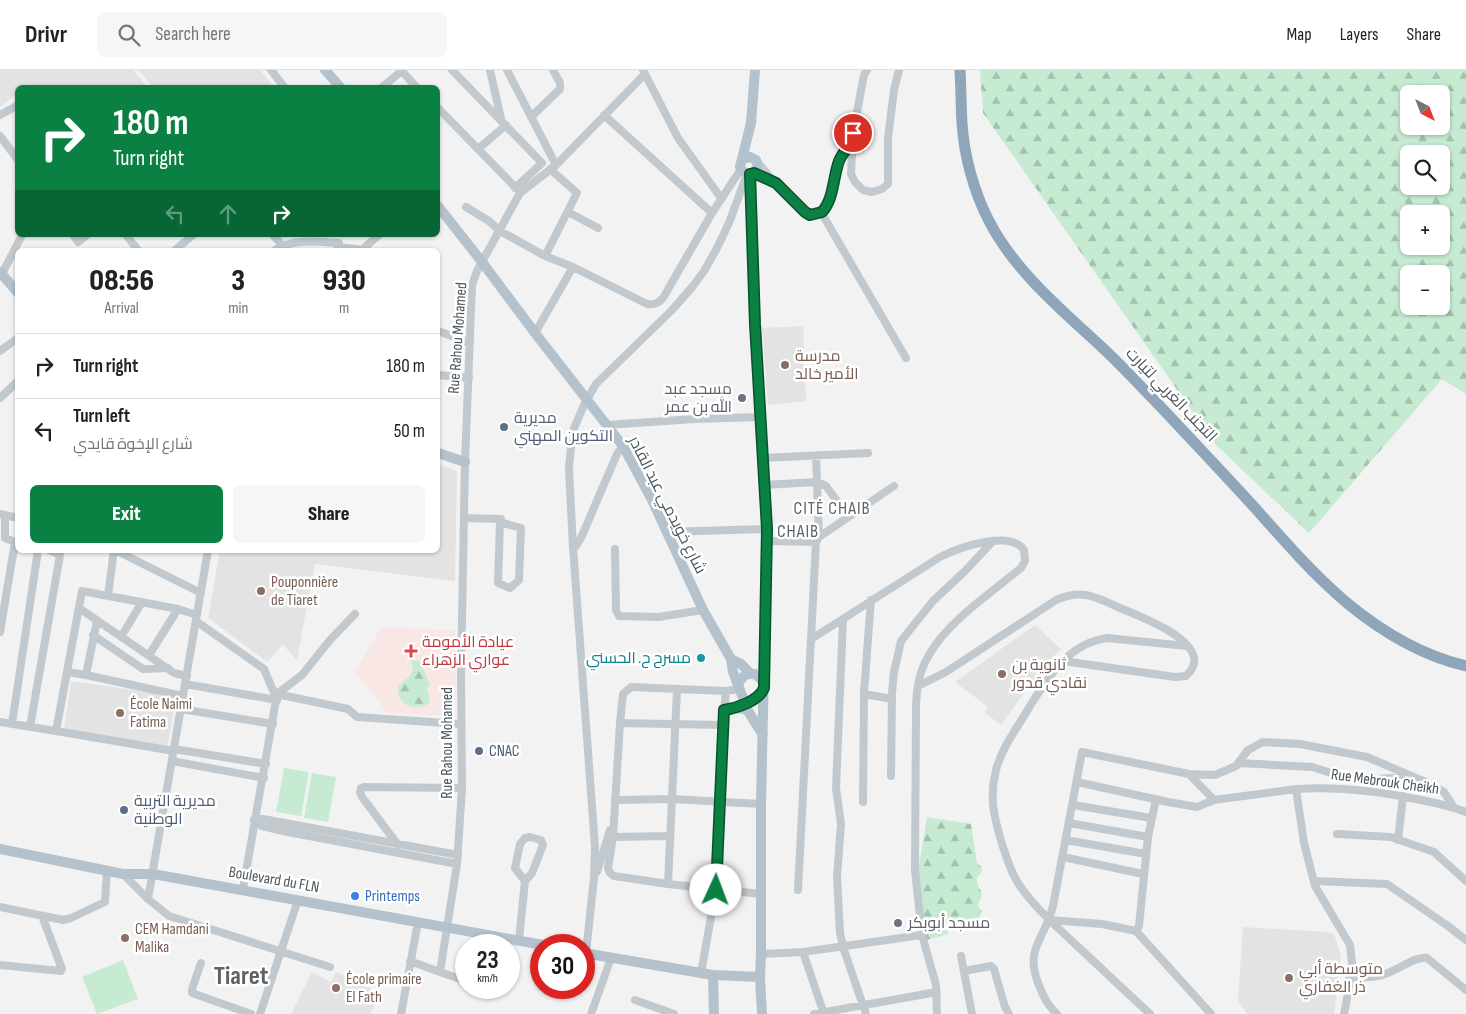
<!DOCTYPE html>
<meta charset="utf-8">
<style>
:root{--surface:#fff;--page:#f6f6f6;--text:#222;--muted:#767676;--line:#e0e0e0;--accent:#0b8043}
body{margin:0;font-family:"Sofia Sans Condensed",Cairo,sans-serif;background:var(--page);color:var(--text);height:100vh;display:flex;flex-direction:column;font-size:19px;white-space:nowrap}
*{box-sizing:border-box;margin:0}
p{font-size:16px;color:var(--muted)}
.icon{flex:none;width:28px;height:28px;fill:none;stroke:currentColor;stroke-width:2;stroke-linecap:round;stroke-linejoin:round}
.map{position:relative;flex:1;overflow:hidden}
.details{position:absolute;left:15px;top:178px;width:425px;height:305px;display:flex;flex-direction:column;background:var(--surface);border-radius:8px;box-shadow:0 1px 4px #0004}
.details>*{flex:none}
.banner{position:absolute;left:15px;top:15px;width:425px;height:152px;border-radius:8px;box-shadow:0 1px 4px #0004;background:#0b8043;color:#fff;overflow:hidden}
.needle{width:32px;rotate:138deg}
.buttons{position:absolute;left:1400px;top:15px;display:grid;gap:10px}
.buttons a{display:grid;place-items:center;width:50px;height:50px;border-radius:8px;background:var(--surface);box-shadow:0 1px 4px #0004;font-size:25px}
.speed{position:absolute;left:455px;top:864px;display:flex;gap:10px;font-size:25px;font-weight:700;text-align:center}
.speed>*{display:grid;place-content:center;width:65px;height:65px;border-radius:50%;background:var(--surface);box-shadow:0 1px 4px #0004;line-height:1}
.speed small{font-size:12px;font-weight:400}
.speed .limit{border:8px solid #d22;background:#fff;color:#111}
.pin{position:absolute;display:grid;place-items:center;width:42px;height:42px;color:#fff;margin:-21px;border:2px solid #fff;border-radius:50%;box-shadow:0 1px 5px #0007}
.me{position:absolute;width:55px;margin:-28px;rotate:2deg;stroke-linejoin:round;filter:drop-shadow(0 0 4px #0008)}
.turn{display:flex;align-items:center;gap:18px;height:105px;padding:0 15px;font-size:22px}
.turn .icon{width:65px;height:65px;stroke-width:2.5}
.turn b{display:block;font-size:35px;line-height:42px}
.lanes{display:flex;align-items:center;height:48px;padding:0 15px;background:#0003;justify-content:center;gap:25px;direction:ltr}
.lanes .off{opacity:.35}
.eta{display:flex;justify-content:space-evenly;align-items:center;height:85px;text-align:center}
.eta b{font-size:30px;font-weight:800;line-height:35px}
.primary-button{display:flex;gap:10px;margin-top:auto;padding:10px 15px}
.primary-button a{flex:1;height:58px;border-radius:8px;background:var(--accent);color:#fff;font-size:20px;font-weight:800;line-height:58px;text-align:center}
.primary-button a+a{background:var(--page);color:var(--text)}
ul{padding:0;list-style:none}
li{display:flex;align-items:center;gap:15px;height:65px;padding:0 15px;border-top:1px solid var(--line)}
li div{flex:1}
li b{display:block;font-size:19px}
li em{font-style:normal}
header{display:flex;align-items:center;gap:30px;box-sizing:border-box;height:70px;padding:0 25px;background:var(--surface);border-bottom:1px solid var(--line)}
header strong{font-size:24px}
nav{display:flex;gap:28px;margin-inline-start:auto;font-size:18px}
.search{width:350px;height:45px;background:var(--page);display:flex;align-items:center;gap:12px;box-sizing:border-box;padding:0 18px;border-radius:8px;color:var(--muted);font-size:19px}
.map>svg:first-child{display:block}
</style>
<header>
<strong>Drivr</strong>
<div class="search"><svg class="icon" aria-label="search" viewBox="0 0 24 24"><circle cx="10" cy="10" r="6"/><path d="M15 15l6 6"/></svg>Search here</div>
<nav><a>Map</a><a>Layers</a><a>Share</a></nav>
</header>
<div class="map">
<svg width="1466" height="944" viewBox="0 0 1466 944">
<defs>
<pattern id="forest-firs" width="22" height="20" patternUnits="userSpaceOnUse" patternTransform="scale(1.25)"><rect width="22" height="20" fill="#c6ebd2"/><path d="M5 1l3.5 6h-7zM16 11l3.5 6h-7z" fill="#a3c1ae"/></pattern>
</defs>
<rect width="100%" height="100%" fill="#f3f2f2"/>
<path fill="#e4e3e3" d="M0,0H133L145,14L141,18H18L17,23L0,37Z
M138,0H260L274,17H153Z
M803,256L806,331L768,335L762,258Z
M438,394L455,400L457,403L455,511L315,494L297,590L283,575L267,592L208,548L220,480H438Z
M1035,555L1061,579L1043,597L1001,655L985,643L988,637L955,612Z
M71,611L176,626L168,676L64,660Z
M1243,857L1329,862L1334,864L1341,885L1334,944H1247L1238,931Z
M312,902L331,912L336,902L381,924L370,944H291Z"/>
<path fill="#f9e7e6" d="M381,557L455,560L456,646L388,643L355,602Z"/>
<path fill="url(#forest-firs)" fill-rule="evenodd" d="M980,0H1466V324L1442,309L1309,463L1216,375L983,43ZM1409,24H1441V56H1409ZM1409,84H1441V116H1409ZM1409,144H1441V176H1409ZM1409,204H1441V236H1409Z
M410,590L420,591L430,615L427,619L430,632C423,639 406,639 400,629C398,625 398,620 398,616C407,608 418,603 410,590Z
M927,747L971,754L977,793L982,797L981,804L977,807V813L982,824C981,832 974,834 982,841L979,845L980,857L962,859L961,849L947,851L948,864L926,870L918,801Z"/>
<path fill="#c6ebd2" d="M284,698L309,702L301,746L276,742Z
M312,703L336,707L328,752L304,748Z
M123,890L138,929L97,944L82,907Z"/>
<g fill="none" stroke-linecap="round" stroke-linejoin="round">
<path stroke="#c1c9ce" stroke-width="8" d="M271,0L285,18
M452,0L542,93L515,118
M490,0L501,49
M507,0L556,95
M643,0L678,68L721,128
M867,0L864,5L853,63L851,104L855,112L863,120L872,122L882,119L888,114V68L894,20L899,0
M402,1L417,18
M381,18L403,0
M438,38L519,121
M0,45L18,35
M604,45L712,143
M531,47L560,19V13L553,0
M0,66L18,90
M478,79L506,55
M757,92C770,104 815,172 829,131C833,118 834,103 840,90C843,83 848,77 852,70
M466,137L489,151L500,161L545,186L573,197L647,234C653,235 659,233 663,228L712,143L741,99
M568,142L598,158
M821,142L906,288
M73,165L78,172L87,165
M126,165L138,180
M273,165L282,175
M338,177L365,180
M175,180L193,165
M275,180C292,168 319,172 339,173
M368,180L366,176L379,165
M545,186L577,123L550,99
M2,204L22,165
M438,261L470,273
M535,263L573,197
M0,281L18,268
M438,305L469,308
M0,328L18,311
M607,355L694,349L760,347
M763,388L868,383
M764,415L817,412L826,416L848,446
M0,444L18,448
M464,448L501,449L500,452L498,513L510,518L519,510L521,458L500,452
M666,462L767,459
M819,467L894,416
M766,471L816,472
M573,477L576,476L581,468L617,384L623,376
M615,479L616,540L619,546L658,547L703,540
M115,480L201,523
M108,526L114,480
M79,538L174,603L187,606
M843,549L836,718L841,754L837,807L840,863L844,880L866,944
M196,551L264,599L277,630
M0,562L15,472L5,468V445
M93,565L143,599L168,598
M121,567L142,532
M813,568L940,487C958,478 1010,459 1024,480L1025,491L1021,498C992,522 947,552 929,585C919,601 916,622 916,640L915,800L922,865L936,915L937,944
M149,585L178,539
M67,602L86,605L97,551
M86,605L183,626
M185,614L277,630
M918,616L946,602L1056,530C1065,526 1075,523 1086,525C1099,527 1112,535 1125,540C1144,548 1219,576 1186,606L1175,607L1063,591
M739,619L726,621L631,617L623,624L620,653L613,767L608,798L610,803L614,806L668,814L761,824
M277,624L348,639L357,647L461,654
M864,624L892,629
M181,639L273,654
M724,640L733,638L748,641
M0,652L56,661L82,521L178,539L197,545
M620,653L723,655
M12,654L38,480
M30,657L60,485L49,480
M56,661L174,681
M174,679L266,694
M172,691L264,708
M1239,693L1312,697L1341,706L1376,709L1410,707
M1189,704L1215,705L1236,696L1248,680L1263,672L1300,674L1367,687L1428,713L1444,722L1453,736
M891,706L892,623L894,602L901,571L933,531L965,501L993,471
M1077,712L1168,732L1197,737L1214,730L1296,719
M615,730L672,729L761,734
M863,732L864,622L871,530
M1073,735L1151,748
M254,750L262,756L283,761L457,794
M254,750L263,749L458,785
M1069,753L1148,767
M1337,764L1391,767L1408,773L1434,782L1466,811
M613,767L670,766
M1066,770L1146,784
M1398,770L1403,726
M398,775L362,727L360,722L361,718L364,717L462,718
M1063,787L1143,804
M597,802L610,760
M123,804L148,829L169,846L330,897
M1314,811L1387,814L1448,856L1466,870
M668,814L677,620
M243,819L277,624L302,605L330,570L355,544
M798,820L816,472L819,467L816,386
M148,829L208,480
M0,837L63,850L71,848L105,832L107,800
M1050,850L1102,854L1136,861L1211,944
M1136,861L1139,856L1148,767L1156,729
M519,870L525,811L532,803L543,775L541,770L530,767L525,768L520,774L515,798L525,811
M803,882L824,944
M586,883L594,808L595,777L573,477L569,399L572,363L584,335L596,314L672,240L693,216L704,201L716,180L729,153L747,104
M761,884L803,882L922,865
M961,886L972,944
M410,891L440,902L457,794L462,718L461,605L465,392L472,215L477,201L520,123L556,95L645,4
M201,893L192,919V923L251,944
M0,895L61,901L62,899L42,846
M964,901L991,896L994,899L1005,937L1009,944
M440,902L466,911
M701,903L716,819L723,655L726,621
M1349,907C1360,908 1371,908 1382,905C1396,902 1414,886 1427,888L1466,920
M635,930L674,944
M260,944L298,830
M401,944L418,852
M591,944L611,888
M814,944L937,922
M1057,944C1049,937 1044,928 1040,918C1023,878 1044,872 1053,836L1082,682L1189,704L1214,730
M1150,944C1125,921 1100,897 1075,874C1055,855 1033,836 1018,813C1010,801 1007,788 1002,774C994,747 989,728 996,700C1002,677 1018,657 1030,636C1048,607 1069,573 1107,568L1187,576
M1344,944L1350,913L1349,907L1352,893L1350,875L1315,816L1304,773L1296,719C1339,716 1379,721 1421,730C1436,733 1451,736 1466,742"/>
<path stroke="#b4c2cd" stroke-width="10" d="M325,0L341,18
M743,89L750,87L756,90C762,103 746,110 740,97L751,53L755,0
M751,104L755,255L767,459L761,734V884L760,907L762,944
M438,136L482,192L535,263L623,376L652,430L703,540L731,589L733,602L738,615
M0,202L18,223
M438,383L465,392
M731,589L741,594L751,604
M763,611L755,604C746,603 741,607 738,615L748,641L763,665
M0,779L123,804H153L543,875
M584,883L713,905L760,907
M713,905L714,944"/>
<path stroke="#8fa6ba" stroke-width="11" d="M960,0C961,18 961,36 962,53C964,86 974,122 989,151C1017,205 1066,243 1109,284C1126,300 1142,318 1158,334C1191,369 1224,404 1256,439C1285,472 1314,505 1347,533C1381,561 1423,586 1466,596"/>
</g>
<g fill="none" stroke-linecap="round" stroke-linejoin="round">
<g stroke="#07532c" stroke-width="12">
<path id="route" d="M716,820L724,640C737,638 759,631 764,618L767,459L755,254L750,104L754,103L776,113L805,142L810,145L822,142C834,129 833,107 839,91C843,81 853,74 853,63"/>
</g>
<use href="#route" stroke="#0b8043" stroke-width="9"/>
</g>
<g fill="#8d6e63" stroke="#fff" stroke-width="2">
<circle cx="785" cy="295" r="5"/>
<circle cx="261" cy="521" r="5"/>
<circle cx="1002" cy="604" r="5"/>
<circle cx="120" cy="643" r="5"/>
<circle cx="125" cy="868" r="5"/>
<circle cx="1289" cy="908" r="5"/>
<circle cx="336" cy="918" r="5"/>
</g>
<g fill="#6b7280" stroke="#fff" stroke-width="2">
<circle cx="742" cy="328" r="5"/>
<circle cx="898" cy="853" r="5"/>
</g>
<g fill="#5c6f8a" stroke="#fff" stroke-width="2">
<circle cx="504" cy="357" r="5"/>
<circle cx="479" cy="681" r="5"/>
<circle cx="124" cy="740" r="5"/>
</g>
<path fill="#e0444e" stroke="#fff" stroke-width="2" d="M408.5 573.5h5v5h5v5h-5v5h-5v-5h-5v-5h5z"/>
<circle fill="#0f9aa8" stroke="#fff" stroke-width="2" cx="701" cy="588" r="5"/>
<circle fill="#3f7fe0" stroke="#fff" stroke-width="2" cx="355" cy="826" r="5"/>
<g text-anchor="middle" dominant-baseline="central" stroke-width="5" stroke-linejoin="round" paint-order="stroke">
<g font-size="16" fill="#4b565d" stroke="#fff">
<text transform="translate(458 268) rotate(-86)">Rue Rahou Mohamed</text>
<text transform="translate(1171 325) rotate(46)">التجنب الغربي لتيارت</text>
<text transform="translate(667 435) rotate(63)">شارع خويدمي عبد القادر</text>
<text transform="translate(447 673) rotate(-90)">Rue Rahou Mohamed</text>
<text transform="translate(1385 712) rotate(8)">Rue Mebrouk Cheikh</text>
<text transform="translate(274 810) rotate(10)">Boulevard du FLN</text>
</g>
<g font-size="16" fill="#785e54" stroke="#fff" text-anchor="start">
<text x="795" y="286">مدرسة<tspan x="795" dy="18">الأمير خالد</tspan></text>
<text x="271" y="512">Pouponnière<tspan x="271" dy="18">de Tiaret</tspan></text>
<text x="1012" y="595">ثانوية بن<tspan x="1012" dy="18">نقادي قدور</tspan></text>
<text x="130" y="634">École Naimi<tspan x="130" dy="18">Fatima</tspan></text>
<text x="135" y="859">CEM Hamdani<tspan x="135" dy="18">Malika</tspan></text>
<text x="1299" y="899">متوسطة أبي<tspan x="1299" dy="18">ذر الغفاري</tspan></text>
<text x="346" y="909">École primaire<tspan x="346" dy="18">El Fath</tspan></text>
</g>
<g font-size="16" fill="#5b616d" stroke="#fff" text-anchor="end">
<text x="732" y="319">مسجد عبد<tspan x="732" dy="18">الله بن عمر</tspan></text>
<text x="908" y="853" text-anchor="start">مسجد أبوبكر</text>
</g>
<g font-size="16" fill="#4e5e75" stroke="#fff" text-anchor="start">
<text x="514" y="348">مديرية<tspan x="514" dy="18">التكوين المهني</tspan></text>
<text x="489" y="681">CNAC</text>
<text x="134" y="731">مديرية التربية<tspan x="134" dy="18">الوطنية</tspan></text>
</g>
<g font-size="16" fill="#be3a42" stroke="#fff" text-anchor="start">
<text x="422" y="572">عيادة الأمومة<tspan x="422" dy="18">عواري الزهراء</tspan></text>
</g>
<g font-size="16" fill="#0d838f" stroke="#fff" text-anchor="end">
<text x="691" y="588">مسرح ح. الحسني</text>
</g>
<g font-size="16" fill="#366cbe" stroke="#fff" text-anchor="start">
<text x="365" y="826">Printemps</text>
</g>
<g font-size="18" letter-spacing="1" fill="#5f6266" stroke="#fff">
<text x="832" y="438">CITÉ CHAIB</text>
<text x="798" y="461">CHAIB</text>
</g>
<g font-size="26" font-weight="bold" fill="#5f6266" stroke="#fff">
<text x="241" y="906">Tiaret</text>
</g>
</g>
</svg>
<div class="buttons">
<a><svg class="needle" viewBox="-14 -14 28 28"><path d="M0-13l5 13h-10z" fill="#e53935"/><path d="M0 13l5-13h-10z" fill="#767676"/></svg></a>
<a><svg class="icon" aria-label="search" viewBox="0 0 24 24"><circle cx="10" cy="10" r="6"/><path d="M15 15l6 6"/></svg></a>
<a>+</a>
<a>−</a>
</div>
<div class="speed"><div>23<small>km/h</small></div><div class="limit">30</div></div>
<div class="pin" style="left:853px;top:63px;background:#d93025"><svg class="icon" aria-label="arrive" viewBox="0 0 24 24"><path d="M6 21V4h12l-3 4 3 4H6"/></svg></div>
<svg class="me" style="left:716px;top:820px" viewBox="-20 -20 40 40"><circle r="19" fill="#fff"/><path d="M0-13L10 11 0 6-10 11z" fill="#0b8043"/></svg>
<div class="banner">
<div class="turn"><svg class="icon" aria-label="right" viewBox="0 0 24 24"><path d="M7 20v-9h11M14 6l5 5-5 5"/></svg><div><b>180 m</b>Turn right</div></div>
<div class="lanes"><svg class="icon off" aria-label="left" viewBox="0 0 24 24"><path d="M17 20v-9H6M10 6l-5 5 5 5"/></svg><svg class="icon off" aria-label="ahead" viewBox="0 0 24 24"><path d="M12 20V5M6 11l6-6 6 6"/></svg><svg class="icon" aria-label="right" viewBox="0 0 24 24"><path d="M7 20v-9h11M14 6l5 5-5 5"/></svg></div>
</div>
<section class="details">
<div class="eta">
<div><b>08:56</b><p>Arrival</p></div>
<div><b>3</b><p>min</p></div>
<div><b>930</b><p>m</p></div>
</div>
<ul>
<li><svg class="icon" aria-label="right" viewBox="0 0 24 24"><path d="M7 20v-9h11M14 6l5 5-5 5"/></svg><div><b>Turn right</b></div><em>180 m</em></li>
<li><svg class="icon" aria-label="left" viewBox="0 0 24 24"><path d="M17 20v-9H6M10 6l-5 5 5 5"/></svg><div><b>Turn left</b><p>شارع الإخوة قايدي</p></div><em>50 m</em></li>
</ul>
<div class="primary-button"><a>Exit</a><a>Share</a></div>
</section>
</div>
